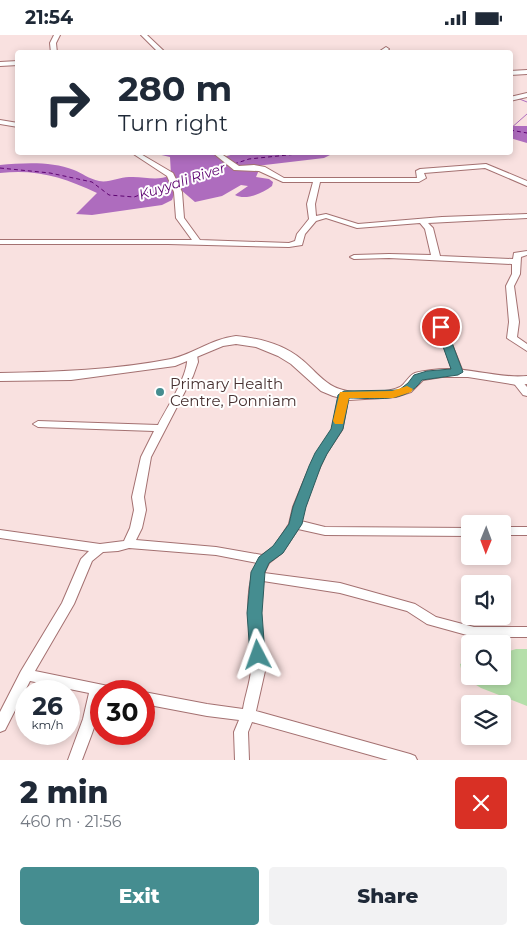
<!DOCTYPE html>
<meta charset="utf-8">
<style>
:root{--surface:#fff;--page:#f2f2f3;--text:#1f2937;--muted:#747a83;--accent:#458d90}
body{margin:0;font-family:Montserrat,sans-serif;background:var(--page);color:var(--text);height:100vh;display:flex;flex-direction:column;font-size:19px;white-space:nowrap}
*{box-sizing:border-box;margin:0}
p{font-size:16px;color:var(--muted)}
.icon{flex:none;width:28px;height:28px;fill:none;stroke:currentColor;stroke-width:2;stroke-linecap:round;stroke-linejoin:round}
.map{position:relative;height:725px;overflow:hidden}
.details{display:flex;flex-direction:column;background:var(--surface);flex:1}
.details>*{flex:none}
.hud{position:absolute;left:15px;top:15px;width:498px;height:105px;border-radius:5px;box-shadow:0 2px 8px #0003;background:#fff;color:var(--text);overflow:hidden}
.needle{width:32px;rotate:181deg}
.buttons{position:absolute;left:461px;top:480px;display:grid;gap:10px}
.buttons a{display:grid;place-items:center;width:50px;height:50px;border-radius:5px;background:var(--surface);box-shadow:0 2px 8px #0003;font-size:25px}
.speed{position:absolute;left:15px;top:645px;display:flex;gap:10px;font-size:25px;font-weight:700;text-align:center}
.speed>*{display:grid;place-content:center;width:65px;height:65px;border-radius:50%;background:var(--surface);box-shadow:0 2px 8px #0003;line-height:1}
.speed small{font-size:12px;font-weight:400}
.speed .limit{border:8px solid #d22;background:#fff;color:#111}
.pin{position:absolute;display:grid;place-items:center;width:42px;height:42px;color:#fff;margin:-21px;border:2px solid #fff;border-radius:50%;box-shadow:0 1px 5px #0007}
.me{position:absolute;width:55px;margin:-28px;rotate:356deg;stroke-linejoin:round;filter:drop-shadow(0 0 4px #0008)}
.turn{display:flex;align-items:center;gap:18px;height:105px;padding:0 20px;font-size:22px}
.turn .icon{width:65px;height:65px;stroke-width:2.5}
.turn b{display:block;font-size:35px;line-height:42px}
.round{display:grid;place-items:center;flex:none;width:52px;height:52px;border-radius:5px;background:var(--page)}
.head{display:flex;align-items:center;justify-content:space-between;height:85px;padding:0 20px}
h1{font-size:30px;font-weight:800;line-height:38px}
.action{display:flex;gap:10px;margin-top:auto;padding:10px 20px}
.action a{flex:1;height:58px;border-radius:5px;background:var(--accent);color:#fff;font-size:20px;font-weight:800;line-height:58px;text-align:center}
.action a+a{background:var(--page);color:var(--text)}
.status{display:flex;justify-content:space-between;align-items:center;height:35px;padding:0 25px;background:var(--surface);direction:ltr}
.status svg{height:14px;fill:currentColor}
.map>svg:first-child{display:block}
</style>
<div class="status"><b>21:54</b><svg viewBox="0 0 49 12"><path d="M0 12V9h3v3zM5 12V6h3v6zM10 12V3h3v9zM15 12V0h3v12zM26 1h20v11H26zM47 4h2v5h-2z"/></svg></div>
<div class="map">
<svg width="527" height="725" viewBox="0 0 527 725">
<rect width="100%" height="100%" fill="#f9e1e0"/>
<path fill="#b5dfaa" d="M516,614H527V671L481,653L463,642L460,629L470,625V641H502L503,618Z"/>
<path fill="#ae6cbe" d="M510,91H527V108L510,103Z
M153,118H213L236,134L259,135L256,142L269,144L273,147L272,151C263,158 246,166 235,160L248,151L241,150L222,161L195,167L181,155L175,157L172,165L162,170L92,180L76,179L97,158C63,142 37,134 0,138V130C23,128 51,126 74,135C82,138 89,144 99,146C109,148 119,142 129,142C145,141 156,147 171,140L170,122Z
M238,118H349L332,119L324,123L240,133L223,122Z"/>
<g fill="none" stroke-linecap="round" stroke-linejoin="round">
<path stroke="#ae6cbe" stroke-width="1" d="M517,63L527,67
M510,94L527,79"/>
<path stroke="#5f0572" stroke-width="1" stroke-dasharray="4 3" stroke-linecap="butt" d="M510,95L527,98
M234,129L249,124L307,118
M0,133L50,138L92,147L109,160L134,162L171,149
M177,146L228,130"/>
<g stroke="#a47171" stroke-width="2">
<path id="street" d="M54,0H60L56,8L57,18H51L50,8Z
M141,0H147L166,18H159Z
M386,12L389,14L385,18H377Z
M527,58V62L510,66V62Z
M0,85L18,88V92L0,89Z
M132,118H139L173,138L182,157L184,183L200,205L289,208L295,206L297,199L309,184L307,169L313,147H283L259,136L234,135L213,118H220L239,131L254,130L265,132L284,143H417L416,136L420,134L486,129L527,146V151L485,133L424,138L426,143L419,147H320L315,169L316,181L326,179L358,189L442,182L527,179V183L428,188L433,193L440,221L513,224L514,218L527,216V220L521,222L520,239L514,251L519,287L517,302L527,309V316L507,303L509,287L506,251L512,239V229L389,223L354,224L350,222L354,220L389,219L431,220L425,194L420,188L357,193L326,183L316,186L305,199L302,210L289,212L168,209H0V205H192L176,183L174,157L167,141Z
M435,273L439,276L463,337L461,339H455L453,337L431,276Z
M192,317L197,320L198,327L193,341L151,422L144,462L146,475L142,493L136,505L216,512L262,520L274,512L289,489L293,472L305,443L316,419L332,395L339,360L344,357L349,360L342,395L326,419L315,443L305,472L301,486L325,492L470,493V501L325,500L298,494L282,518L269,528L264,538L340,548L415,569L436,582L474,592H527V602H474L427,589L407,576L340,558L263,546L260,578L265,636L256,676L410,719L415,721L417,725H388L252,687L248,697L249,725H235L234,697L239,685L207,681L144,669V657L207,669L243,674C245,661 250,648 251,635C254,600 240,561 257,528L216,520L129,513L118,516L103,517L92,526L74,569L35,636L113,652L115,656H101C101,680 90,703 82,725H68L83,684L89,658L30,646L5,695L0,697V677L21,636L62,568L81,524L89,516L0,503V495L100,509L124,506L130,493L134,475L132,462L141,422L154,396L38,392L33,389L38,386L158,390C167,372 190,339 187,320Z
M517,343L520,344L527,352V361L523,360L512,346Z
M502,492H527V500H502Z"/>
</g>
<g stroke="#a47171" stroke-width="2">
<path id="secondary" d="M18,26V30L0,31V27Z
M527,35V39L510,40V36Z
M236,301C258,303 283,309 301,324C314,334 325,351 343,355C355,359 389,358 400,352C405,349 408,342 413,339C418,336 427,336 432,335C465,330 496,344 527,341V349L517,350L468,342H442L423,345L411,357L396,362L349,365L333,361L321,356L291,329L278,321L256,312L236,309L223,311L175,331L71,345L0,346V338C57,337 115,335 171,324C194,319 211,304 236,301Z"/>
</g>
<use href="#street" fill="#fff" fill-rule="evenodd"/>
<use href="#secondary" fill="#fff" fill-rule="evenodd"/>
</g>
<path fill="#458d90" stroke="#2d5c5e" d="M437,289H441L446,292L463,337L458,340L422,345C406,369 375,363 349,363L343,394L327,419L321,431L306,472L302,489L283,518L269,528L265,537L262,578L265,620L263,625L258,626L252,625L250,620L247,578L251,537L259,522L273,511L289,489L293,472L309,431L315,418L331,394L338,360L344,356L399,355L408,348L414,340L427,336L451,334L436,292Z"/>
<path fill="#f59e0b" d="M407,351L413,354L411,357L393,363H349L343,389H335L333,386L340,357L392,356Z"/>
<circle fill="#458d90" stroke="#fff" stroke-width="2" cx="160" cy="357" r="5"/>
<g text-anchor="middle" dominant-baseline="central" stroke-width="4" stroke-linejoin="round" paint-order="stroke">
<g font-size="14" font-style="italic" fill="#5f0572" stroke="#fff">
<text transform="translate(182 146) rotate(-18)">Kuyyali River</text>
</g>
<g font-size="15" fill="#473131" stroke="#fff" text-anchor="start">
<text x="170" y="348">Primary Health<tspan x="170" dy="17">Centre, Ponniam</tspan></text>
</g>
</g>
</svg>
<div class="buttons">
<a><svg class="needle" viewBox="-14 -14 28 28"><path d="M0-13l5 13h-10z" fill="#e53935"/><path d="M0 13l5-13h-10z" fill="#747a83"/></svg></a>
<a><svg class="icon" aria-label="sound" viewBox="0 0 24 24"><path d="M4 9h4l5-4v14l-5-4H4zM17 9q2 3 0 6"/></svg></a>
<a><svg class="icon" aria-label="search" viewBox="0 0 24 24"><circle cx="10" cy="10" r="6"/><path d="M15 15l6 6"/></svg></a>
<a><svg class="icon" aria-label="layers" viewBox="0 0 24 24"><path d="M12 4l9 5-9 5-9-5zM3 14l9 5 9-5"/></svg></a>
</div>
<div class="speed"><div>26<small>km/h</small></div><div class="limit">30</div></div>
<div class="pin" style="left:441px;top:292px;background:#d93025"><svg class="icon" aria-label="arrive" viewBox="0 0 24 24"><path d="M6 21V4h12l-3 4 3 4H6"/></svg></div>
<svg class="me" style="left:258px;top:620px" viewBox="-20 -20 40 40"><path d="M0-17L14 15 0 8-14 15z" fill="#458d90" stroke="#fff" stroke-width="4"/></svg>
<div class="hud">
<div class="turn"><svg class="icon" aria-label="right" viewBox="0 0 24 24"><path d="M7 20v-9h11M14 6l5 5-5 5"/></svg><div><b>280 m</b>Turn right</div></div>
</div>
</div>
<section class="details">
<div class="head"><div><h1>2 min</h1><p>460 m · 21:56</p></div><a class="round" style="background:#d93025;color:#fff"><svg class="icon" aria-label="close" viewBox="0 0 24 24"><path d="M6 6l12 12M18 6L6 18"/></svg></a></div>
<div class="action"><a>Exit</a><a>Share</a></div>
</section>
